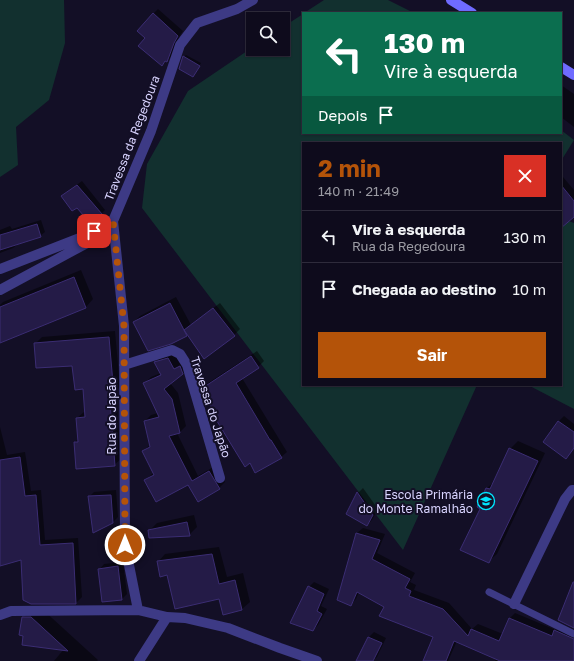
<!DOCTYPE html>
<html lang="pt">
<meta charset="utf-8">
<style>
:root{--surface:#0e0b1c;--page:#171425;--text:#f1f3f6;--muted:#9b9ba3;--line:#2e2b3b;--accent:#b45309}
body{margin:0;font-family:"Golos Text",sans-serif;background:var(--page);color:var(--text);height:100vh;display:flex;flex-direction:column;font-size:15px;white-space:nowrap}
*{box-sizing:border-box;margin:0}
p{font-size:13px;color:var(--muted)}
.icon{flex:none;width:22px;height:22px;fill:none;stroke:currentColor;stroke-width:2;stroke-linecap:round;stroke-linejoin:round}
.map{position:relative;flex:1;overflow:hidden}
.side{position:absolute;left:302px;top:142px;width:260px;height:244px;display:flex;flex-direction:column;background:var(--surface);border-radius:0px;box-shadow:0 1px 3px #0004,0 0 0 1px var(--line)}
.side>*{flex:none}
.banner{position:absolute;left:302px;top:12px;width:260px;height:122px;border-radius:0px;box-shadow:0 1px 3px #0004,0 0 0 1px var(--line);background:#0b6e4f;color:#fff;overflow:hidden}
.tools{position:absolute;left:246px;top:12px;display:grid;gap:8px}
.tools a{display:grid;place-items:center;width:44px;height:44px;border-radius:0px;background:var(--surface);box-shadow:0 1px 3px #0004,0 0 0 1px var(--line);font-size:20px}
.pin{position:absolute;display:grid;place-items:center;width:34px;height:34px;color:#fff;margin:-17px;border-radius:8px;box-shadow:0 2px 6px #0006}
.me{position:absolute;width:44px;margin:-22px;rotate:0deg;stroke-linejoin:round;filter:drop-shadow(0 0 3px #0008)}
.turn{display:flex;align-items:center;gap:14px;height:84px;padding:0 16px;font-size:18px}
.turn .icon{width:52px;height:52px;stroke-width:2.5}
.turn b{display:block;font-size:28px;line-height:34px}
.then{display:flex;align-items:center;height:38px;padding:0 16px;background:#0003;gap:8px;font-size:15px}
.round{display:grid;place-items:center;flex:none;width:42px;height:42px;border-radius:0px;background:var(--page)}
.summary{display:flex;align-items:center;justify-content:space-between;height:68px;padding:0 16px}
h1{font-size:24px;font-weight:700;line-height:30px;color:var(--accent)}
.cta{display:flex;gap:8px;margin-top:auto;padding:8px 16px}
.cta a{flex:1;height:46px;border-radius:0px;background:var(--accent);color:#fff;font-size:16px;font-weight:700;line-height:46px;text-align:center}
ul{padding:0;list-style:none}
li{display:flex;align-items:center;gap:12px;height:52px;padding:0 16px;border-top:1px solid var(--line)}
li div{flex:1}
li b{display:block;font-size:15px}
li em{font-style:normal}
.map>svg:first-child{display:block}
</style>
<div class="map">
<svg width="574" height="661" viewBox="0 0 574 661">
<rect width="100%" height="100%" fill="#130f26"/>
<path fill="#12302f" d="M0,0H64L65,43L49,100L16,127L18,165L0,177Z
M324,0H388L414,13H304Z
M303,14V133H561V130L574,140L561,161V143H303V385H477L403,550L142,208L147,164L188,91L253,47V49H283V27Z
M561,218L574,223V409L528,385H561Z"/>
<path fill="#0007" d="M158,9L183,31L179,37L172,56L167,61L166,60L162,64L153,14Z
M186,55L201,63L193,76L184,57Z
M561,85L574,94V127L561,117Z
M563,177L574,190V216L561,215V179Z
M82,181L105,210L101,214L67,192Z
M41,220L45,232L40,236L18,244L13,248L0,253V230L10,226L12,229Z
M81,270L93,299L86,307L0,342V305L3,302Z
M176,297L191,325L220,303L240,329L234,335L188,333L171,343L134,322L140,316Z
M115,331L120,387L116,391L121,459L114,465L75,442L78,439L77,418L84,412H86L84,388L73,365L35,344L42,337Z
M257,351L264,361L258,367L242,378L287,452L281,457L250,462L202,389L208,383Z
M175,352L180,363L186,360L189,367L182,374L170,383L178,393L186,426L180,432L177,433L198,476L215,466L225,482L219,488L188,484L146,480L154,472L143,451L150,445L145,421L151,415L158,413L144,384L151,377L161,373L155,363L162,356Z
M564,416L574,424V448L544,441L559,421Z
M0,427L7,455L25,452L31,491L41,490L45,540L78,538L82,597L76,603H31L22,559L0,565Z
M518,441L545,453L497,554L489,561L481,509L478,507L487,488L495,481L510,449Z
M363,488L378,509L372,520L367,525L347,514L358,493Z
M116,490L118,517L113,522L89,497L94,492Z
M194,515L197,527L189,535L149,531L157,523Z
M363,528L385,534L377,553L415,573L410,582L416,585L414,590L449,603L472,629L478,624L503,634L510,618L515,613L556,630L561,625L574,631V661H495L496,658L457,641L448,661H424L434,637L385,606L359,592L356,599L351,604L357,533Z
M219,547L227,577L243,573L250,602L242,609L224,614L220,598L168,574L158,562L165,554Z
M123,562L127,594L122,599L103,601L99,570L104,564Z
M314,582L329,589L321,606L327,609L318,625L313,630L291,623L309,587Z
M33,608H41L98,660L97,661H54L64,649L24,635L23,618Z
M374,632L386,638L377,657L373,661L358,659L369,637Z"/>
<path fill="#241b47" stroke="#3b2d73" d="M153,13L178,36L174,43L167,62L165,61L162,66L138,46L145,38L137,31Z
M183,56L200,66L193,77L179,69Z
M77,185L102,214L91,224L77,208L72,211L61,196Z
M561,185L574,201V217L561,228Z
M37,224L41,237L0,250V235Z
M74,277L86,308L0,343V307Z
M170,303L184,330L213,308L235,336L204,359L184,330L187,336L171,344L148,351L133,322Z
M109,337L114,395L109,387L115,466L76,469L74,442H78L76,418L85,417L83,389L75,390L72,366L36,368L34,343Z
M251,356L259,368L236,383L270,440H271L282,458L255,473L250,463L245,467L212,413L215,412L202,394L201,389Z
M168,358L174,369L180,366L183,374L164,389L172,399L180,433L169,436L192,481L209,471L220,489L198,502L188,485L156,502L144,480L154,475L142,451L150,447L144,421L159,417L143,383L161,375L154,362Z
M558,421L574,432V448L566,459L543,442Z
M509,448L538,461L489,563L460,550L480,509L477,507L486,488L490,489Z
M20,457L25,496L36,495L40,545L73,543L76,604H31L23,600L21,560L0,566V460Z
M357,492L373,515L367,526L346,514Z
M111,495L113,523L93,533L88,496Z
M187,522L190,536L149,538L148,530Z
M356,533L380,540L372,559L410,579L405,588L411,591L409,596L443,609L468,636L471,629L499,641L509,618L552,636L554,630L574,639V661H500L454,641L446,661H423L433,637L379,616L384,607L357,592L351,606L337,600Z
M212,554L219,584L235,580L242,610L223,615L219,599L175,609L167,575L160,577L157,561Z
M118,566L122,600L102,602L98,569Z
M573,582H574V628L558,620Z
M308,586L324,594L317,611L322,614L313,631L290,623Z
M22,617H31L68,651L22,645L23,636L19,635Z
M368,637L382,643L373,661H356Z"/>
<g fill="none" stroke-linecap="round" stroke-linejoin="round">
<path stroke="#3d3a85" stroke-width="7" d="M489,592L574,634"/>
<path stroke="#3d3a85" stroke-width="10" d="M113,221L124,326L125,545L138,610
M0,269L85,236L96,230
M0,290L87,243L113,221L151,131L180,45L197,23L237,9L253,0
M124,365L172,350L180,354L187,365L220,478
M514,604L565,499L572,490H574
M0,615L11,611L138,610L167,617L185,618L228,628L280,648L317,661
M139,661L167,617"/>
<path stroke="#6f6bff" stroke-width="10" d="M451,0L472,13
M561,67L574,75"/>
</g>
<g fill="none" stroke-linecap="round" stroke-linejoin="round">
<path stroke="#b45309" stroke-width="7" stroke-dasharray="0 12.6" d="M94,231L113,221L124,326L125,545"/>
</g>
<defs>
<g id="school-ring" transform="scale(0.9)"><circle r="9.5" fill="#130f26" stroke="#00e5ff" stroke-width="1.5"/><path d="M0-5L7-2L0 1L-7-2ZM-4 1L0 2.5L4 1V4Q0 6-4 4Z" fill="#00e5ff"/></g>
</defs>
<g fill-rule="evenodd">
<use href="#school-ring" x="486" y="501"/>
</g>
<g text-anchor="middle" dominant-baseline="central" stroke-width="4" stroke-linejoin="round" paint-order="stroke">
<g font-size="12" fill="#d9d4ff" stroke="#130f26">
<text transform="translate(132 138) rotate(-69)">Travessa da Regedoura</text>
<text transform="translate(211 407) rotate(72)">Travessa do Japão</text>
<text transform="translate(111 416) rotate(-90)">Rua do Japão</text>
</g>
<g font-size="12" fill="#d9d4ff" stroke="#130f26" text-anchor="end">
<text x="473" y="494">Escola Primária<tspan x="473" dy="14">do Monte Ramalhão</tspan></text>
</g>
</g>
</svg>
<div class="tools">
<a><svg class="icon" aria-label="search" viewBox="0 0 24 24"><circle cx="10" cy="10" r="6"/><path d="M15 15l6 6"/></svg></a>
</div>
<div class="pin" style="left:94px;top:231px;background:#d93025"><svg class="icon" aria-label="arrive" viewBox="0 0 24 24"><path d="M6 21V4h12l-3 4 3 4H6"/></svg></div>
<svg class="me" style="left:125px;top:545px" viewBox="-20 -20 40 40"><circle r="17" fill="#b45309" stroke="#fff" stroke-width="3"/><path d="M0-11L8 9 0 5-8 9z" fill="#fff"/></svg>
<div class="banner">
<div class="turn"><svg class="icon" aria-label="left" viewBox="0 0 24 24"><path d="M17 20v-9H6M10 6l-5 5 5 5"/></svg><div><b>130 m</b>Vire à esquerda</div></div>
<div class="then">Depois<svg class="icon" aria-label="arrive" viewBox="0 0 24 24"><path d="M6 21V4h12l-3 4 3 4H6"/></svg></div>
</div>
<section class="side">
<div class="summary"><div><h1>2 min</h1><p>140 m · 21:49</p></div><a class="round" style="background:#d93025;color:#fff"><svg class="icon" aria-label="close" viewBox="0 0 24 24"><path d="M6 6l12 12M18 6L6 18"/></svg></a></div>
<ul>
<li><svg class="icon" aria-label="left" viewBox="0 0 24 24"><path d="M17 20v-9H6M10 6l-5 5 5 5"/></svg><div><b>Vire à esquerda</b><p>Rua da Regedoura</p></div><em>130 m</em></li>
<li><svg class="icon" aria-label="arrive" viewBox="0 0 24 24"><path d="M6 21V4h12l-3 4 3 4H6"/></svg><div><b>Chegada ao destino</b></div><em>10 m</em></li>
</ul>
<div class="cta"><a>Sair</a></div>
</section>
</div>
